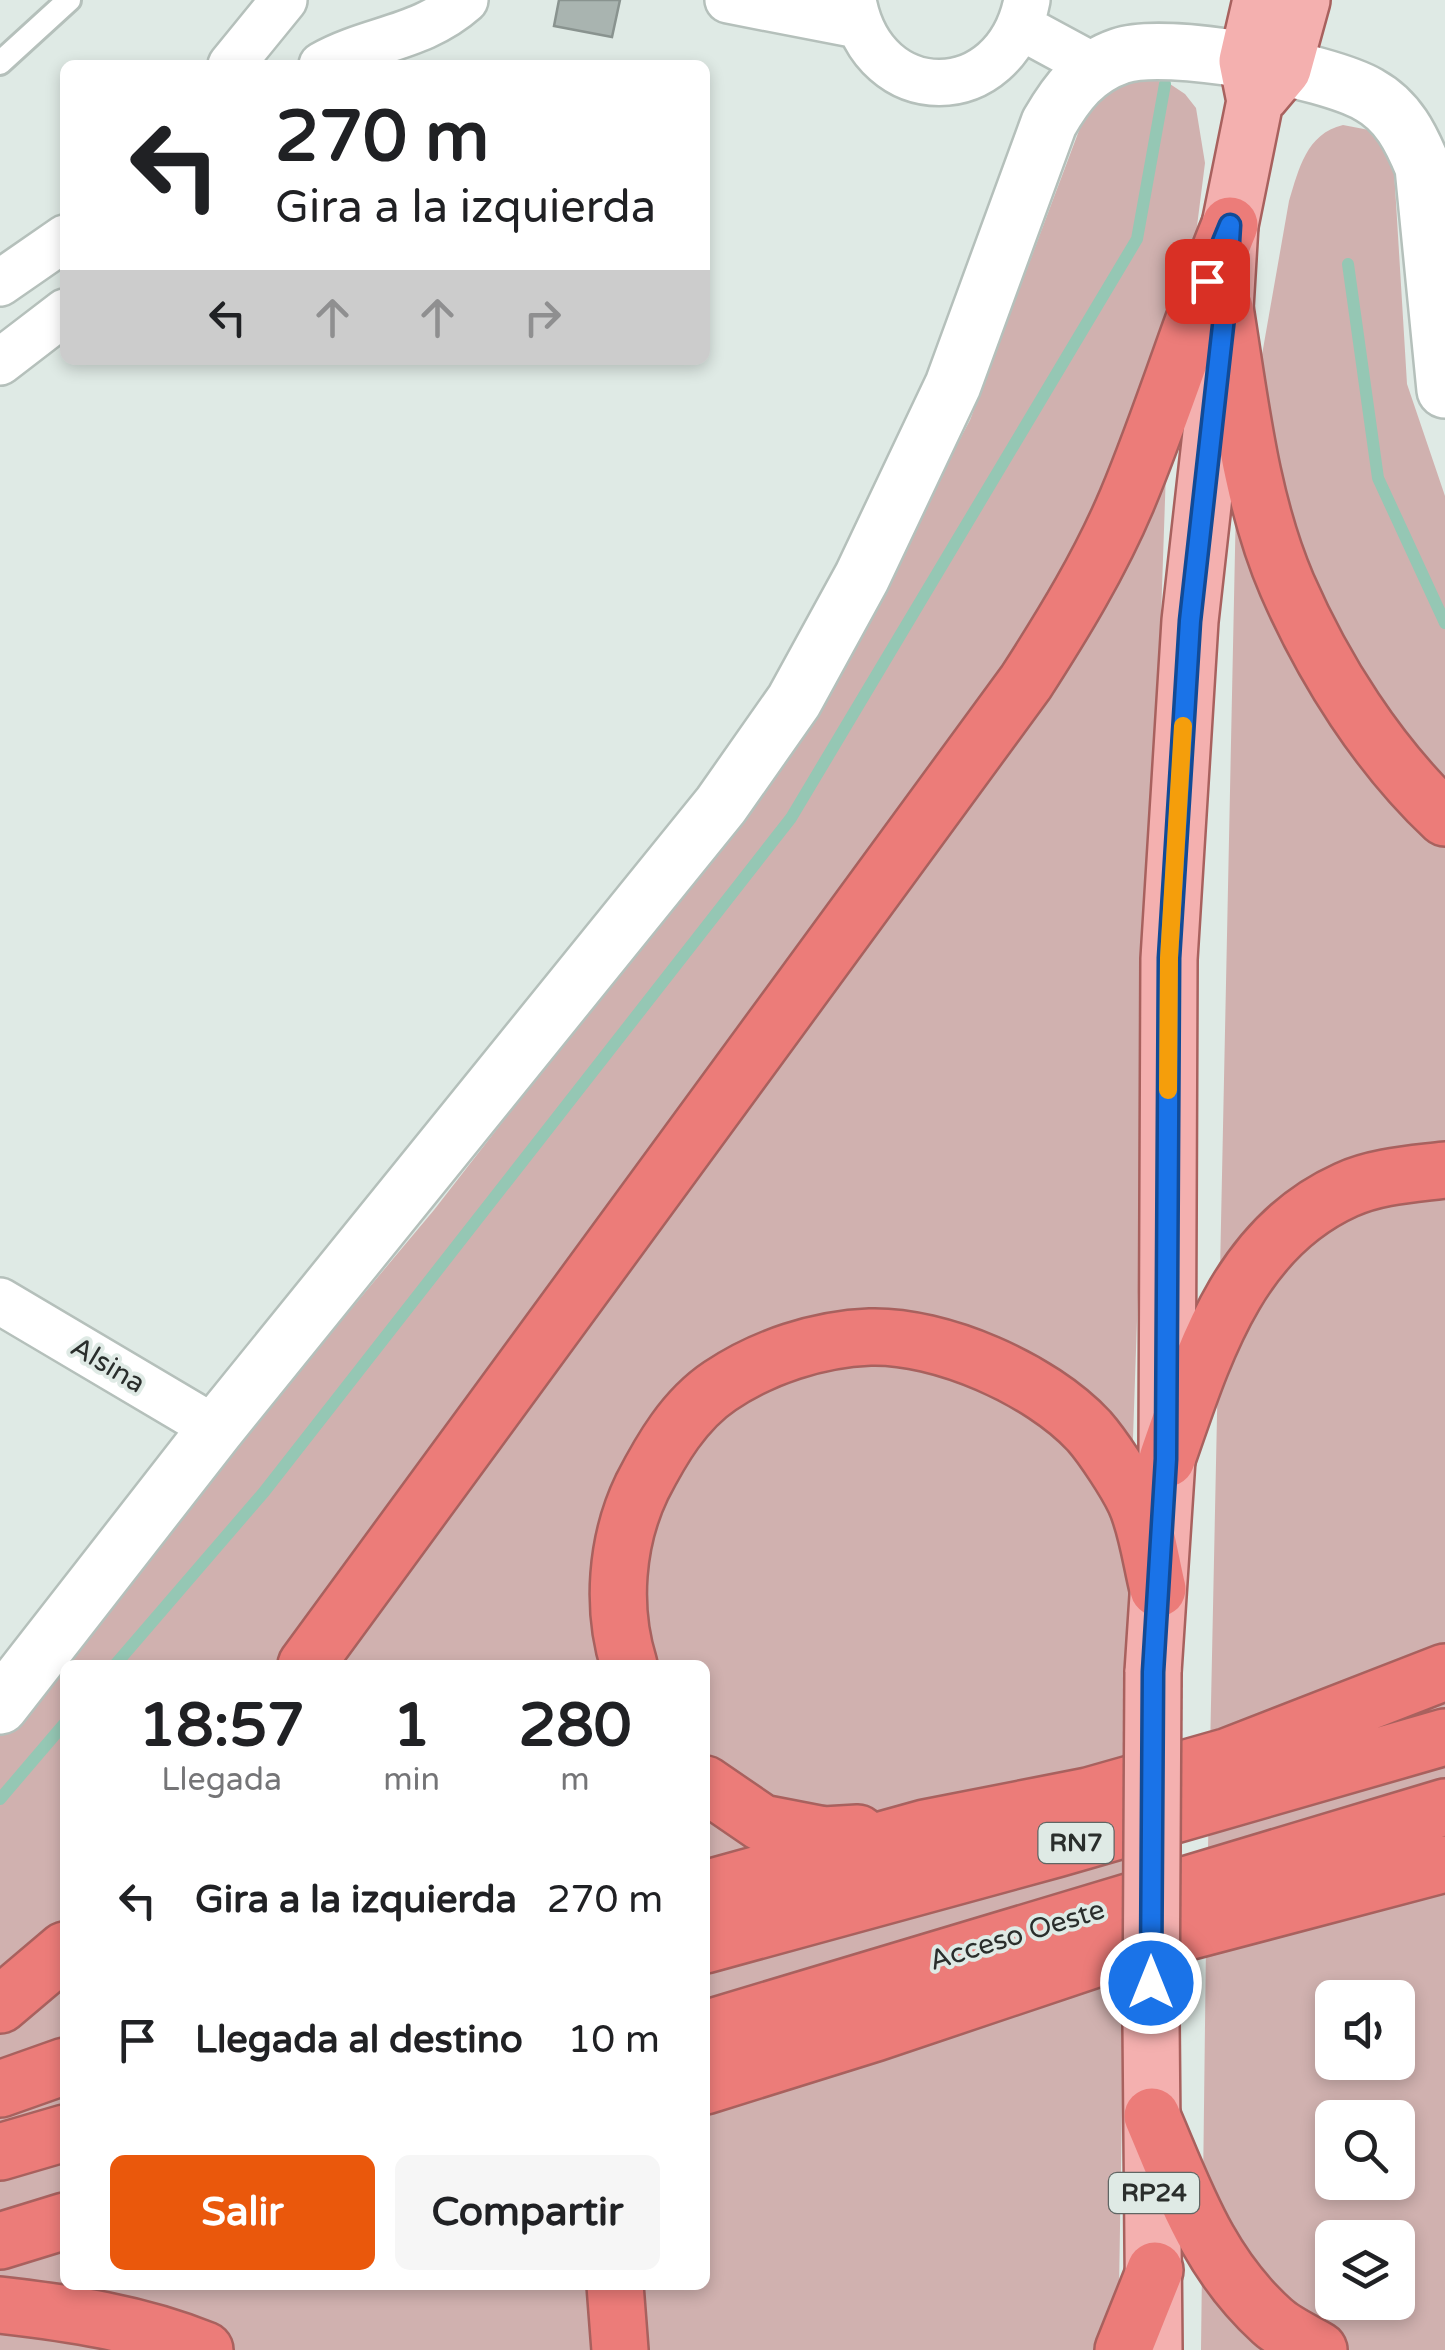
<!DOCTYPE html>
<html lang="es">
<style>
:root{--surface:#fff;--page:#f6f6f6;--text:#202124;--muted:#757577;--accent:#ea580c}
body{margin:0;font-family:"Varela Round",sans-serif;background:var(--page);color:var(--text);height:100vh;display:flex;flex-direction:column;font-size:38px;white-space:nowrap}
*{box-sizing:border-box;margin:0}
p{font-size:32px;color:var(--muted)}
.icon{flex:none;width:55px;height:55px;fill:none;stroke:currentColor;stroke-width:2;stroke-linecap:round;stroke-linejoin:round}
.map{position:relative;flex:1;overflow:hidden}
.sheet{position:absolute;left:60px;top:1660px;width:650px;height:630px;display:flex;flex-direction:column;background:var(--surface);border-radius:15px;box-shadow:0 5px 15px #0003}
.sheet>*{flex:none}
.banner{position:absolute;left:60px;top:60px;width:650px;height:305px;border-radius:15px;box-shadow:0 5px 15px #0003;background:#fff;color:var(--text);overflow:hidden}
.controls{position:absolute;left:1315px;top:1980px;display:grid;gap:20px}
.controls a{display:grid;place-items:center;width:100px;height:100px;border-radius:15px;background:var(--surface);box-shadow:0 5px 15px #0003;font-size:50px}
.pin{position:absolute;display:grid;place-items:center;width:85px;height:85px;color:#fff;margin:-42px;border-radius:20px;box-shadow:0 5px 15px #0006}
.me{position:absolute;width:110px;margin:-55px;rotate:0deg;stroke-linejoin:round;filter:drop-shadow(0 0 8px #0008)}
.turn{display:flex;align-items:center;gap:35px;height:210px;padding:0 50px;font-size:45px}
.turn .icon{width:130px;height:130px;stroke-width:2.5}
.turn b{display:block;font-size:70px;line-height:85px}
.lanes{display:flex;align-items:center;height:95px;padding:0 50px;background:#0003;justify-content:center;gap:50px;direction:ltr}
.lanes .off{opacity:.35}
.eta{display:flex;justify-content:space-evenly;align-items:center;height:170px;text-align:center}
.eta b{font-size:60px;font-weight:700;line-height:70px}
.action{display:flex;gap:20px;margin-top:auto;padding:20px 50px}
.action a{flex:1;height:115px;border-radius:15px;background:var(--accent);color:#fff;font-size:40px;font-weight:700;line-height:115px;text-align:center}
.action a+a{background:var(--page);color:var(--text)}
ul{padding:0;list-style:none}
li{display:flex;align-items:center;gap:30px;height:140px;padding:0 50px}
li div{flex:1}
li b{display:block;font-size:38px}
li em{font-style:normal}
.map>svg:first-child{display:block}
</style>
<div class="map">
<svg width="1445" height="2350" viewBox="0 0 1445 2350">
<rect width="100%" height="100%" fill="#dfeae5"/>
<path fill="#d0b1af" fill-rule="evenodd" d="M1147,78L1170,84L1185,94L1196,108L1205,163L1166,471L1133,1438L1118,2350H0V1728L434,1210L803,736L970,420L1080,128C1100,98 1111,85 1147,78ZM65,1665H705V2285H65Z
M1343,125L1369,130L1393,153L1407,384L1445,496V2350H1201L1206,1944L1236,503L1289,201C1299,169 1306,134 1343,125ZM1332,1998H1398V2062H1332ZM1332,2118H1398V2182H1332ZM1332,2238H1398V2302H1332Z"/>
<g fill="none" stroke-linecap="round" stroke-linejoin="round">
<path stroke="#95c7b4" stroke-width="12" d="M1348,264L1378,478L1445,623
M115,1665L264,1492L791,818L1137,239L1165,84
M0,1799L65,1723"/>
</g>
<path fill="#a9b4b0" stroke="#89938f" stroke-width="2.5" d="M559,0H620L612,37L554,26Z"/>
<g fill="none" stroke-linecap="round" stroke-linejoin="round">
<g stroke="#b5c0bb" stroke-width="28">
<path id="service" d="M0,63L69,0"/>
</g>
<g stroke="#b5c0bb" stroke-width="50">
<path id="minor" d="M728,0L857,25
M853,0C873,111 1006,109 1027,0
M1021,27L1095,67
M231,65L284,0
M322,65C370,38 421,39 465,0
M0,283L65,238
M0,362L65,312
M0,1301L216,1429"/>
</g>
<g stroke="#b5c0bb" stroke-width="60">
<path id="tertiary" d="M0,1706L216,1429L721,805L794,701L862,577L953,385L1049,123C1067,92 1085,68 1120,56C1166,40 1326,70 1369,95C1398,111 1411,138 1423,167L1445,390"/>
</g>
<g stroke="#a8615e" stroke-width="60">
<path id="primary" d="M1261,95L1283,69L1302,0
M1153,1672L1167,1459L1169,959L1190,621L1225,308L1230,225L1255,101L1247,61L1261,0
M1151,2022L1154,2350"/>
</g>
<g stroke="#a8615e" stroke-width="60">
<path id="motorway" d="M1225,308C1240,400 1250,499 1287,585C1324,670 1378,755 1445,818
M1167,1459C1203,1356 1237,1239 1346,1190C1376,1176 1413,1174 1445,1170
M306,1665L1026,682C1064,623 1100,564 1127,500C1165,409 1193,315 1230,225
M629,1665C611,1608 616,1541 642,1487C661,1450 684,1410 720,1386C763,1357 818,1339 870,1337C940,1335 1041,1379 1089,1431C1103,1447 1126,1482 1135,1501C1147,1527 1151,1561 1158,1589
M705,1784L762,1823L824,1835L858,1833
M705,1889L925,1828L1088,1796L1229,1756L1445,1672
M705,1945L1056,1849L1445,1737
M0,2005L65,1950
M705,2029L1445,1807
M705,2086L875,2033L1134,1946L1445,1864
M0,2089L65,2066
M1152,2116C1185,2193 1208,2263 1272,2321C1285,2333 1304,2341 1319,2350
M0,2152L65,2133
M0,2241L65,2221
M615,2285L620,2350
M0,2305C70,2313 139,2323 205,2350
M1123,2350L1155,2270"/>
</g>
<use href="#service" stroke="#fff" stroke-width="22"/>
<use href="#minor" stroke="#fff" stroke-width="45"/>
<use href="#tertiary" stroke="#fff" stroke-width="55"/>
<use href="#primary" stroke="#f4b0af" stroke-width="55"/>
<use href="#motorway" stroke="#ec7c79" stroke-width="55"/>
<g stroke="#a8615e" stroke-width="60" stroke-linecap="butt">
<path id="primary-bridge" d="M1151,2022L1153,1672"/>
</g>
<use href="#primary-bridge" stroke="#f4b0af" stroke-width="55"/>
</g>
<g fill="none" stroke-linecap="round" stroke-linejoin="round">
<g stroke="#114b97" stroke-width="25">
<path id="route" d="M1151,1983L1153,1672L1166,1459L1169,958L1190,621L1225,308L1230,225L1207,281"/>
</g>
<use href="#route" stroke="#1a73e8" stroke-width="18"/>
<path stroke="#f59e0b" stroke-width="18" d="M1168,1090L1169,958L1183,726"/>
</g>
<g text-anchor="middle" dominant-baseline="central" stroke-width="8" stroke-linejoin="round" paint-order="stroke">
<g fill="#dfeae5" stroke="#606664" stroke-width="2.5">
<rect x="1038.5" y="1823" width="75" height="40" rx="8"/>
<rect x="1109" y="2173" width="90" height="40" rx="8"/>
</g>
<g font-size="25" font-weight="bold" fill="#2a2e2c">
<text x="1076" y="1843">RN7</text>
<text x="1154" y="2193">RP24</text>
</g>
<g font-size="28" fill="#2a2e2c" stroke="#dfeae5">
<text transform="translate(108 1365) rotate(31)">Alsina</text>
<text transform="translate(1017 1935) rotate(-17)">Acceso Oeste</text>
</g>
</g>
</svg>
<div class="controls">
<a><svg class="icon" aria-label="sound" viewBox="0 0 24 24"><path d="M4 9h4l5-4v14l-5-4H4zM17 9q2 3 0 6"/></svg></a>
<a><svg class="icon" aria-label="search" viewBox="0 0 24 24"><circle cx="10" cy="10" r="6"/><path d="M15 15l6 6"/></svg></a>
<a><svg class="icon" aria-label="layers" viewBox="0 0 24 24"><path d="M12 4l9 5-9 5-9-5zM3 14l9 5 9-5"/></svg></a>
</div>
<div class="pin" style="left:1207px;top:281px;background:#d93025"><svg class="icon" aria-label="arrive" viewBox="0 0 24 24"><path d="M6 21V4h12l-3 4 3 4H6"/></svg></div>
<svg class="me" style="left:1151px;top:1983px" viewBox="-20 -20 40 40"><circle r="17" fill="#1a73e8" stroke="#fff" stroke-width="3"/><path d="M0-11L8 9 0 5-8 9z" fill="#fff"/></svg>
<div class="banner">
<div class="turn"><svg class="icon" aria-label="left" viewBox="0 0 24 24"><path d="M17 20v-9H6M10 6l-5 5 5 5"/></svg><div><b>270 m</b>Gira a la izquierda</div></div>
<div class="lanes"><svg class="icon" aria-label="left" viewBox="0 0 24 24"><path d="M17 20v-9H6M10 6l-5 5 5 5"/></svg><svg class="icon off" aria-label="ahead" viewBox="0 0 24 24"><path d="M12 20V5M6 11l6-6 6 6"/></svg><svg class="icon off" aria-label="ahead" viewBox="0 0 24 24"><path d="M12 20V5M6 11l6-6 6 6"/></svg><svg class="icon off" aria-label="right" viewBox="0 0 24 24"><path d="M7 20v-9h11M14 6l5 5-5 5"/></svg></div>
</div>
<section class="sheet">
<div class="eta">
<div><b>18:57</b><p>Llegada</p></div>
<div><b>1</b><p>min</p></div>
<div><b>280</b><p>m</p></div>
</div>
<ul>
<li><svg class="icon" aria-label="left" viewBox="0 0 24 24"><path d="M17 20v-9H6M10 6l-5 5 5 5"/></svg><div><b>Gira a la izquierda</b></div><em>270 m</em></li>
<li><svg class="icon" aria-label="arrive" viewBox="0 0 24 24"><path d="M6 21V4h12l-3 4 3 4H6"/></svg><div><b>Llegada al destino</b></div><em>10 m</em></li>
</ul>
<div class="action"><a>Salir</a><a>Compartir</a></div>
</section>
</div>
